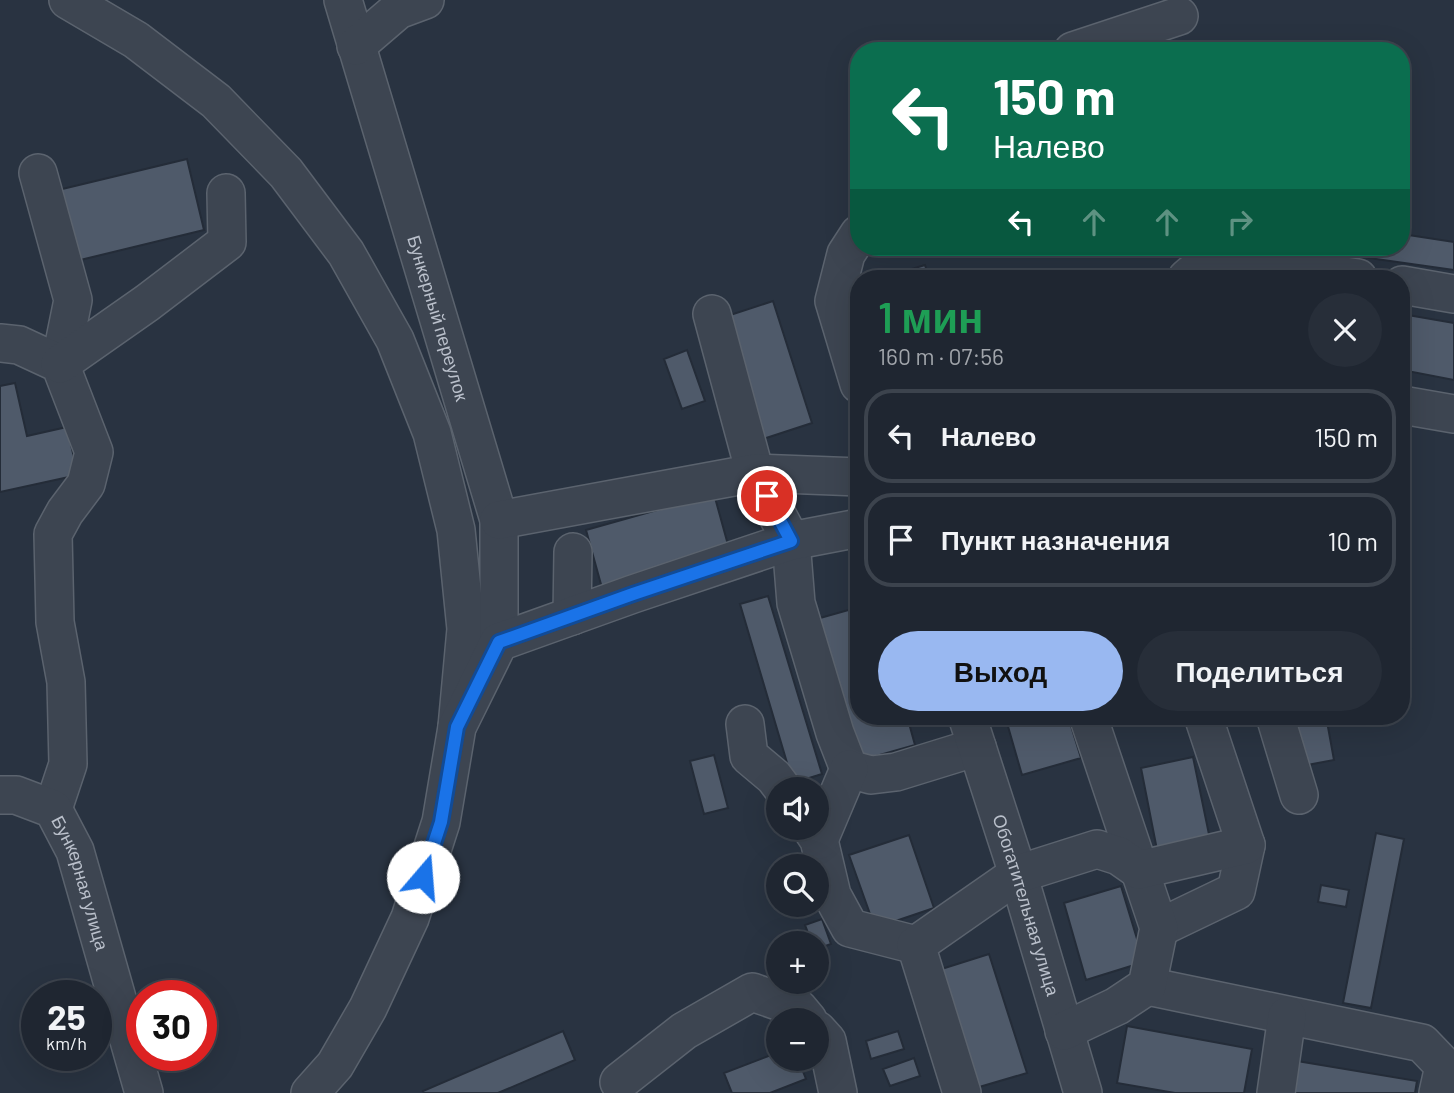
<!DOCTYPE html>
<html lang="ru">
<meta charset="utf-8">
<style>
:root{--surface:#1f2631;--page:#272e39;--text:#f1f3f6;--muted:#a1a5ab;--line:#3c434d;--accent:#99b8f1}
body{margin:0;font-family:Barlow,sans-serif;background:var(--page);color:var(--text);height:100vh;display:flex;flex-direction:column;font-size:26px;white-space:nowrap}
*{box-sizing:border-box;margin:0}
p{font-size:23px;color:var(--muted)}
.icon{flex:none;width:38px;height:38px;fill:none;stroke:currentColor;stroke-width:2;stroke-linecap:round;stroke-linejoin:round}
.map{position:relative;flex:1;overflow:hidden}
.sheet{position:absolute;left:850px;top:270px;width:560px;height:455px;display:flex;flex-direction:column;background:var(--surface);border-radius:28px;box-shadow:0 7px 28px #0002,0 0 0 2px var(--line)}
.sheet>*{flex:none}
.hud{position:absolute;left:850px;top:42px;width:560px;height:214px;border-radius:28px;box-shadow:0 7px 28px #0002,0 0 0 2px var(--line);background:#0b6e4f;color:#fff;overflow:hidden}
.tools{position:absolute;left:766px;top:777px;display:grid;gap:14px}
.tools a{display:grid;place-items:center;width:63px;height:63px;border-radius:50%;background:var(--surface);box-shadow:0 7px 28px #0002,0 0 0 2px var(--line);font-size:35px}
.speed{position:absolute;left:21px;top:980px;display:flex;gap:14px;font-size:35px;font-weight:700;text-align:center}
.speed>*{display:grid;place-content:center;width:91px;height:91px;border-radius:50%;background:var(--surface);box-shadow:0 7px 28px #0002,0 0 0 2px var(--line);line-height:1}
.speed small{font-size:18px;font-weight:400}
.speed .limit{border:10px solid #d22;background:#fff;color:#111}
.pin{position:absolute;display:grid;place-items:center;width:60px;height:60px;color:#fff;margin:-30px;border:4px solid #fff;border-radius:50%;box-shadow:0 2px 7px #0007}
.me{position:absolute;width:77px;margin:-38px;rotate:18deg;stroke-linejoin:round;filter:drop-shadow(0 0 5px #0008)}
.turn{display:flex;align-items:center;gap:24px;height:147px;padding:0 28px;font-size:32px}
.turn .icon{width:91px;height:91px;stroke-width:2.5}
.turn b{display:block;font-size:49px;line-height:60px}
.lanes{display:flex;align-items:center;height:66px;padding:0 28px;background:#0003;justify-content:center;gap:35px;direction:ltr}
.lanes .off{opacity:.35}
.round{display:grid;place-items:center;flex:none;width:74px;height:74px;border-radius:37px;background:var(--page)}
.summary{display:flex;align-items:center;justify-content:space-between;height:119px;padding:0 28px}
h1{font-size:42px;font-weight:600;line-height:52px;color:#1e9e55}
.cta{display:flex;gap:14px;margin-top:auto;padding:14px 28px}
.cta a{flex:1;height:80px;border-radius:42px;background:var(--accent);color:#111;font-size:28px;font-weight:600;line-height:80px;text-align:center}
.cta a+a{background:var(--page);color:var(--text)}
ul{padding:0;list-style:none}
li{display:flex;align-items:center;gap:21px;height:94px;margin:0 14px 10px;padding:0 14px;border:4px solid var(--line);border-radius:28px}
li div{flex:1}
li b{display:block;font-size:26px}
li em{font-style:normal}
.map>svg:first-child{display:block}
</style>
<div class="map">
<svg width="1454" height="1093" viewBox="0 0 1454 1093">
<rect width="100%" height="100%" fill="#293341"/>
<path fill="#4f5a6a" stroke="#242c38" stroke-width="2" d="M187,159L204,230L72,262L54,191Z
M1402,234L1454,242V270L1291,247H1402Z
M925,265L929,278H882Z
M773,301L812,423L757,441L718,319Z
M1402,314L1454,323V380L1402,370Z
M687,350L705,401L682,409L664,359Z
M15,383L27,436L67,427L78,475L0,492V386Z
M714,494L730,552L602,588L586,530Z
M768,596L822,774L793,783L740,604Z
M859,607V716H907L915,745L855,762L813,620Z
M1402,648L1411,649L1408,672L1402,671Z
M1005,716H1068L1081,758L1022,775Z
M1282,716H1326L1334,760L1291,768Z
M714,755L728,808L704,814L690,761Z
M1193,757L1211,844L1158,855L1141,768Z
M1376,833L1404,839L1371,1008L1343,1003Z
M909,835L934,908L875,928L849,855Z
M1321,885L1349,890L1346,907L1318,902Z
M1121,886L1144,962L1086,980L1064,903Z
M822,919L831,944L817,949V943H812L805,925Z
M989,954L1027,1073L969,1090L932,972Z
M1127,1026L1252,1049L1244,1093H1175L1117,1083Z
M563,1031L575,1060L498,1093H424L423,1091Z
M898,1031L904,1049L871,1059L866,1041Z
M779,1052V1059H798L806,1079L770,1093H732L724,1073Z
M914,1058L920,1076L890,1086L883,1069Z
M1285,1059L1417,1081L1415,1093H1279Z"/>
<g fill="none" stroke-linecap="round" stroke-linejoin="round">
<g stroke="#5b636e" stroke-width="40">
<g id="minor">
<path d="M68,0L136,40L216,101L286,173L346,253L395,340L432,433L456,530L466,629L457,727"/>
<path id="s1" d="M343,0L499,520V642"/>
<path d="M356,46L398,10L425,0"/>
<path d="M1073,51L1179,16"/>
<path d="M38,173L73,300L60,364"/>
<path d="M859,234L846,254L834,301L859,384"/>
<path d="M1187,278L1207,261L1217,257L1358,278"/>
<path d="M1402,285L1454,294"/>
<path d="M712,314L755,473L791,541L796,603L835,733L849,769L871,775L896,772L977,747"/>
<path d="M0,343L19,345L60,364L94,452L86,484L65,512L53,534L55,622L66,682L68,764L53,809"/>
<path d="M60,364L147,303L227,242L226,193"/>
<path d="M1402,405L1454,414"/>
<path d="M499,520L755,473L859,477"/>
<path d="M572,616L573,552"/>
<path id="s2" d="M967,716L1018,874L1083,1093"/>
<path d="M1275,716L1299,795"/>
<path d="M745,724L749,756L774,777L783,789"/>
<path id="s3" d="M0,795H16L53,809L75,851L144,1093"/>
<path d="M811,828L819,840L832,895L850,928L916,945"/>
<path d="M819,840L849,769"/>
<path d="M1159,928L1236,891L1246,845"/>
<path d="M1147,986L1422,1043L1444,1066L1438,1093"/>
<path d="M817,1030L827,1041L838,1093"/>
<path d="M1064,1031L1117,1006L1147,986L1159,928L1088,716"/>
<path d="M619,1082L684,1031L752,992L798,1008L808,1020"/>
<path d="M310,1093L335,1065L368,1008L410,918L441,822L457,727L499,642L633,594L791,541L859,528"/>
<path d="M962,1093L916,945L1018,874L1097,849L1119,856L1139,870L1246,845L1203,716"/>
<path d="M1276,1093L1287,1016"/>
</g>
</g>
<use href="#minor" stroke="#3d4551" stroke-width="37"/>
</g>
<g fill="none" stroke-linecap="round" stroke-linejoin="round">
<g stroke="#114b97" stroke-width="18">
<path id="route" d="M423,877L441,822L457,727L499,642L633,594L791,541L767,496"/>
</g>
<use href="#route" stroke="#1a73e8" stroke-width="12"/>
</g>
<g text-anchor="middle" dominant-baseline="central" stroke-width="5" stroke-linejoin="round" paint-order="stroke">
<g font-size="18" fill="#bac0cb" stroke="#222a37">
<text stroke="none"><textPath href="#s1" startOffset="332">Бункерный переулок</textPath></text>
<text stroke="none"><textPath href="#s3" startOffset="135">Бункерная улица</textPath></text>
<text stroke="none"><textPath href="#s2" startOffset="198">Обогатительная улица</textPath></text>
</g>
</g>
</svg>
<div class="tools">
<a><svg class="icon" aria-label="sound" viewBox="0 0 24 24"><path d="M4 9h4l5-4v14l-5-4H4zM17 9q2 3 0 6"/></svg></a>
<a><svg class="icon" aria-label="search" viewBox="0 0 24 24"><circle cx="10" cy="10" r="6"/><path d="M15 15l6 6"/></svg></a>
<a>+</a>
<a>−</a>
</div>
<div class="speed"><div>25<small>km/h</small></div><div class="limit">30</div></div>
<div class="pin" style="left:767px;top:496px;background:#d93025"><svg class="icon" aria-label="arrive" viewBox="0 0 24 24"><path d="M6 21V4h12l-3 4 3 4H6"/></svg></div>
<svg class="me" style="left:423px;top:877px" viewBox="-20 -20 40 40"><circle r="19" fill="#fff"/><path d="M0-13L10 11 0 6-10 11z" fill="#1a73e8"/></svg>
<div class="hud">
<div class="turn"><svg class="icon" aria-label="left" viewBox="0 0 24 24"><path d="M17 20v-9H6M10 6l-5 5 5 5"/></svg><div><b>150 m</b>Налево</div></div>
<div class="lanes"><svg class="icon" aria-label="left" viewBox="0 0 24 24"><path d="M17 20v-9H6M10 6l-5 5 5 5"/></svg><svg class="icon off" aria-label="ahead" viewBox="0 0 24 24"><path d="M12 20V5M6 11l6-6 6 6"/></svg><svg class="icon off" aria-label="ahead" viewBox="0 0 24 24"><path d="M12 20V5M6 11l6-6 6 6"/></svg><svg class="icon off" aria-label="right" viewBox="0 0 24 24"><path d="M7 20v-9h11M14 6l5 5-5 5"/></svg></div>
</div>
<section class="sheet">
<div class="summary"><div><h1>1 мин</h1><p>160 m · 07:56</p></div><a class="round"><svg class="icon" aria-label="close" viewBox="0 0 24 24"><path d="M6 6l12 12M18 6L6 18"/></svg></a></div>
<ul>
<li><svg class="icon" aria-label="left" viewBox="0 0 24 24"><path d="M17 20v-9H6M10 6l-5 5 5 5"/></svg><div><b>Налево</b></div><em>150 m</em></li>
<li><svg class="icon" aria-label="arrive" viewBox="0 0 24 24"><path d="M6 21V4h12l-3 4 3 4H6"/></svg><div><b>Пункт назначения</b></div><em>10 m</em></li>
</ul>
<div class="cta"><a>Выход</a><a>Поделиться</a></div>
</section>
</div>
